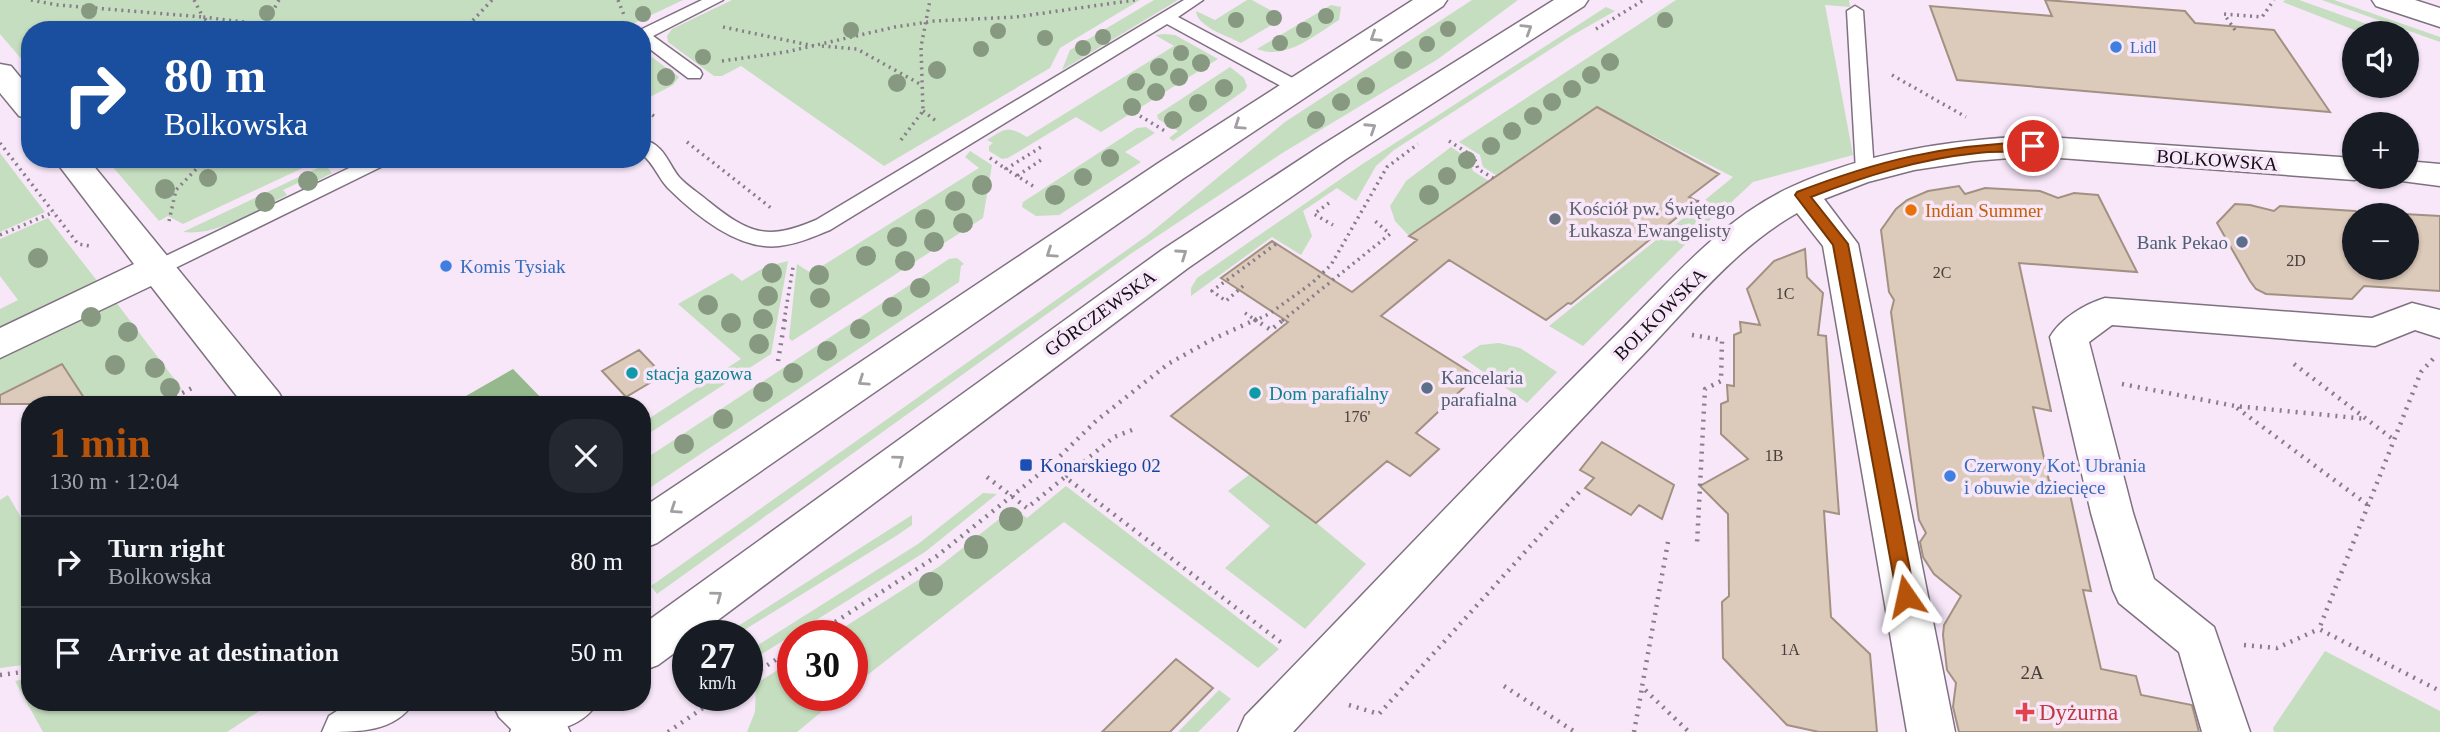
<!DOCTYPE html>
<meta charset="utf-8">
<style>
:root{--surface:#171b24;--page:#242831;--text:#f1f3f6;--muted:#9ea1a6;--line:#363941;--accent:#b45309}
body{margin:0;font-family:"Times New Roman",serif;background:var(--page);color:var(--text);height:100vh;display:flex;flex-direction:column;font-size:26px;white-space:nowrap}
*{box-sizing:border-box;margin:0}
p{font-size:23px;color:var(--muted)}
.icon{flex:none;width:38px;height:38px;fill:none;stroke:currentColor;stroke-width:2;stroke-linecap:round;stroke-linejoin:round}
.map{position:relative;flex:1;overflow:hidden}
.sheet{position:absolute;left:21px;top:396px;width:630px;height:315px;display:flex;flex-direction:column;background:var(--surface);border-radius:28px;box-shadow:0 2px 5px #0004}
.sheet>*{flex:none}
.hud{position:absolute;left:21px;top:21px;width:630px;height:147px;border-radius:28px;box-shadow:0 2px 5px #0004;background:#1a4fa0;color:#fff;overflow:hidden}
.fabs{position:absolute;left:2342px;top:21px;display:grid;gap:14px}
.fabs a{display:grid;place-items:center;width:77px;height:77px;border-radius:50%;background:var(--surface);box-shadow:0 2px 5px #0004;font-size:35px}
.speed{position:absolute;left:672px;top:620px;display:flex;gap:14px;font-size:35px;font-weight:700;text-align:center}
.speed>*{display:grid;place-content:center;width:91px;height:91px;border-radius:50%;background:var(--surface);box-shadow:0 2px 5px #0004;line-height:1}
.speed small{font-size:18px;font-weight:400}
.speed .limit{border:10px solid #d22;background:#fff;color:#111}
.pin{position:absolute;display:grid;place-items:center;width:60px;height:60px;color:#fff;margin:-30px;border:4px solid #fff;border-radius:50%;box-shadow:0 2px 7px #0007}
.me{position:absolute;width:77px;margin:-38px;rotate:349deg;stroke-linejoin:round;filter:drop-shadow(0 0 5px #0008)}
.turn{display:flex;align-items:center;gap:24px;height:147px;padding:0 28px;font-size:32px}
.turn .icon{width:91px;height:91px;stroke-width:2.5}
.turn b{display:block;font-size:49px;line-height:60px}
.round{display:grid;place-items:center;flex:none;width:74px;height:74px;border-radius:28px;background:var(--page)}
.head{display:flex;align-items:center;justify-content:space-between;height:119px;padding:0 28px}
h1{font-size:42px;font-weight:800;line-height:52px;color:var(--accent)}
ul{padding:0;list-style:none}
li{display:flex;align-items:center;gap:21px;height:91px;padding:0 28px;border-top:2px solid var(--line)}
li div{flex:1}
li b{display:block;font-size:26px}
li em{font-style:normal}
.map>svg:first-child{display:block}
</style>
<div class="map">
<svg width="2440" height="732" viewBox="0 0 2440 732">
<rect width="100%" height="100%" fill="#f7e7f9"/>
<path fill="#c6dec0" d="M0,0H683L620,30H30V69L0,34Z
M732,0H1140L1060,48L1050,68L884,166L741,66L722,76H714L668,42L667,36L672,29Z
M1154,0H1178L1062,70L1070,50Z
M1247,0H1252L1281,16L1280,20L1241,43C1228,36 1197,27 1196,11L1215,20Z
M1472,0H1518L1438,59L1284,152L1129,255L657,594L651,586L1148,235L1285,122Z
M1676,0H1849L1850,7L1825,5L1853,155L1753,182L1723,210L1705,200L1733,177L1597,107L1496,175L1483,167L1480,155L1459,142Z
M2285,0H2299L2392,33H2362L2283,2Z
M2322,0H2334L2440,37V42Z
M1331,5L1341,7L1339,20C1316,34 1286,61 1257,49Z
M1606,7L1615,11L1571,36L1394,150L1376,166L1356,201L1337,188L1303,211L1312,236L1301,255L1272,237L1191,296V288L1197,278L1361,165Z
M1165,34L1175,35L1218,59L1101,132L1076,117L1008,158L1002,159L989,151V146L993,143L987,140C1007,127 1007,126 1027,137L1174,46L1155,35Z
M642,50L679,77L673,85L644,100Z
M1230,67L1244,78L1247,86L1245,90L1173,141L1169,138L1178,131L1158,119L1157,115Z
M1146,127L1155,133L1125,152L1141,162L1059,215L1036,216L1022,207L1023,202L1137,128Z
M1451,147L1469,159L1473,171L1489,181L1409,236L1395,221L1390,206L1406,181Z
M970,151L992,165L983,218L792,341L789,338L797,264L811,273L979,168L965,157Z
M0,153L45,212L0,232Z
M106,159H322L183,224L168,216L159,221Z
M337,159H347L328,168L332,173L305,187L300,182L283,190L287,195C256,210 219,236 183,232Z
M1696,208L1713,217L1583,346L1549,326Z
M48,218L98,282L0,334V309L18,300L0,276V239Z
M957,258L964,264L961,266L959,282L642,493V461L949,259Z
M788,261L771,354L642,438V423L741,359L678,304L732,273L742,281L765,267Z
M112,297L182,389L152,404H88L62,364L0,394V351Z
M1499,343L1520,348L1557,372L1527,403L1462,357L1480,345Z
M1254,471L1366,564L1305,629L1225,568L1270,526L1228,491Z
M1066,486L1279,649L1258,668L1064,522L852,687V635H832L940,566L1013,508L1027,518Z
M983,493L997,494L925,552L757,657L758,645L918,544Z
M8,495L30,533V664L0,668V500Z
M912,515V525L896,536L736,635H724Z
M2325,651L2440,711V732H2274L2273,728Z
M793,660V695H842L797,732H747L755,712L756,684Z
M30,678V702H273L227,732H43L15,681Z
M1219,690L1231,699L1198,732H1178Z"/>
<path fill="#95b98d" d="M513,369L547,404H452Z"/>
<path fill="#dccaba" stroke="#a29182" stroke-width="2" d="M2045,0L2185,11L2195,23L2274,30L2330,112L1957,80L1930,6L2052,16Z
M1597,107L1719,174L1689,197L1697,201L1571,304L1568,303L1546,320L1449,260L1381,316L1476,376L1416,433L1439,449L1410,476L1387,461L1316,523L1171,416L1288,322L1221,278L1272,241L1352,292L1417,240L1409,236Z
M1959,186L1965,194L1985,188L2040,191L2058,198L2074,193L2098,195L2137,272L2019,263L2051,411L2033,407L2049,481L2068,485L2091,591L2083,590L2101,669L2136,676L2141,695L2192,705L2199,732H1959L1953,707L1956,683L1947,670L1943,635L1944,625L1961,596L1934,574L1923,557L1920,542L1926,533L1919,520L1891,312L1894,300L1889,292L1881,230L1896,209L1907,200L1928,191Z
M2235,204L2250,205L2274,211L2280,206L2355,211L2365,215H2354V268H2406V215H2368L2386,213L2440,216V291L2364,286L2352,299L2266,294L2256,289L2250,281L2217,223Z
M1805,249L1807,277L1823,293L1818,335L1826,336L1839,514L1824,511L1831,617L1870,654L1877,732H1819L1787,725L1723,658L1722,602L1729,596L1728,514L1700,486L1748,459L1721,434V404L1728,401L1727,385L1734,386V335L1741,332L1740,322L1760,325L1747,289L1774,261Z
M639,350L663,375L626,397L602,371Z
M62,364L88,404H0V395Z
M1602,442L1674,485L1662,519L1639,505L1631,515L1585,488L1594,478L1580,470Z
M1176,659L1213,688L1170,732H1102Z"/>
<g fill="none" stroke-linecap="round" stroke-linejoin="round">
<g stroke="#7f7180" stroke-width="3">
<path id="service" d="M702,0H723L653,36L700,70L702,74L700,78H688L642,43V30H640Z
M1184,0H1203L1178,17L1302,83L1305,87L1302,91H1290L1167,24L830,230C813,237 797,244 779,246C739,251 694,214 668,188C657,176 655,165 642,154V139C665,145 667,162 679,177C687,186 699,193 708,201C749,234 767,241 816,220Z
M1855,6L1863,11L1874,171L1865,177L1856,171L1847,11Z
M368,159H392L389,163L165,273H151L148,268L151,263Z"/>
</g>
<g stroke="#7f7180" stroke-width="3">
<path id="minor" d="M0,64L11,66L30,89V119L19,116L0,93Z
M2033,136L2354,158V177H2365L2354,180L2033,156L1974,161L1914,170L1868,182L1824,199L1858,244L1955,732H1907L1823,246L1797,213C1733,249 1686,311 1635,363C1519,484 1407,609 1293,732H1238L1245,716C1366,592 1484,466 1607,344C1664,289 1717,221 1791,187C1867,152 1950,140 2033,136Z
M54,159H88L279,393L285,404H243L151,286L0,358V328L134,264Z
M2406,161L2440,164V186L2394,180L2392,177H2406Z
M2105,298L2372,318L2412,303L2440,310V338L2415,330L2375,346L2112,325L2089,342L2133,513L2154,579L2214,627L2250,732H2202L2179,652L2119,603L2113,590L2091,513L2050,337C2060,319 2085,304 2105,298Z
M492,702H548L563,716L570,732H514L499,717Z"/>
</g>
<g stroke="#7f7180" stroke-width="3">
<path id="secondary" d="M1413,0H1447L1443,6L1184,178L657,543L642,549V508L1160,162Z
M1554,0H1588L1584,6L1346,159L1188,268L698,635H688V643L658,665L642,671V625L1162,250L1322,145Z
M2372,0H2415L2440,8V27L2376,6Z
M351,702H414C395,732 360,732 322,732L329,716Z
M537,702H598C579,732 548,732 510,732L517,716Z"/>
</g>
<path stroke="#877d89" stroke-width="3.5" stroke-dasharray="2 4.5" stroke-linecap="butt" d="M31,0L58,5L203,17L216,30
M194,0L203,17L308,30
M618,0L624,15
M723,27L814,46
M1596,29L1644,0
M262,30L279,0
M464,30L492,0
M578,30L619,28
M2235,30L2224,14L2262,17L2274,0
M822,46L857,49L920,84
M722,61L786,52L895,27L934,21L1016,17L1135,0
M1892,75L1966,117
M642,107L655,117
M923,111L936,121
M1140,116L1165,131
M901,140L923,111L921,47L930,0
M1449,141L1474,157L1478,169L1493,178
M687,142L771,208
M0,143L78,244L90,246
M990,158L1006,169
M1017,176L1006,169L1041,147
M1033,186L1017,176L1044,158
M1697,201L1713,210
M1329,203L1314,214L1333,225
M169,221L176,190L206,159
M0,235L54,212
M1243,286L1226,301L1212,291L1276,244
M1245,313L1257,321
M784,321L793,267
M1254,321L1269,314L1312,283L1331,265L1387,167L1418,144
M1282,321L1390,234L1375,221"/>
<path stroke="#877d89" stroke-width="4.5" stroke-dasharray="2 6" stroke-linecap="butt" d="M1254,319L1271,330L1284,319
M1692,335L1722,340L1721,381L1705,389L1697,544
M2433,359L2421,372L2319,629L2440,691
M778,361L785,319
M2294,364L2394,440
M2122,384L2235,406L2367,419
M161,404L194,387
M2237,408L2368,505
M1132,430L1114,437L1065,477L1282,643
M987,477L1027,508L1065,477
M1668,542L1642,687L1689,732
M815,635L937,556L1053,463L1096,421L1168,364L1211,340L1257,319
M2244,645L2277,648L2319,629
M0,675L30,671
M747,678L793,649
M1504,686L1575,732
M1349,705L1379,714L1580,491
M668,732L722,695
M1634,732L1642,688"/>
<use href="#service" fill="#fff" fill-rule="evenodd"/>
<use href="#minor" fill="#fff" fill-rule="evenodd"/>
<use href="#secondary" fill="#fff" fill-rule="evenodd"/>
</g>
<g fill="#879981">
<circle cx="89" cy="11" r="8"/>
<circle cx="267" cy="13" r="8"/>
<circle cx="643" cy="14" r="8"/>
<circle cx="1326" cy="16" r="8"/>
<circle cx="1274" cy="18" r="8"/>
<circle cx="1236" cy="20" r="8"/>
<circle cx="1665" cy="20" r="8"/>
<circle cx="1448" cy="29" r="8"/>
<circle cx="851" cy="30" r="8"/>
<circle cx="1304" cy="30" r="8"/>
<circle cx="998" cy="31" r="8"/>
<circle cx="1103" cy="37" r="8"/>
<circle cx="1045" cy="38" r="8"/>
<circle cx="1280" cy="43" r="8"/>
<circle cx="1427" cy="44" r="8"/>
<circle cx="1083" cy="48" r="8"/>
<circle cx="981" cy="49" r="8"/>
<circle cx="1181" cy="53" r="8"/>
<circle cx="703" cy="57" r="8"/>
<circle cx="1403" cy="60" r="9"/>
<circle cx="1610" cy="62" r="9"/>
<circle cx="1201" cy="63" r="9"/>
<circle cx="1159" cy="67" r="9"/>
<circle cx="937" cy="70" r="9"/>
<circle cx="1591" cy="75" r="9"/>
<circle cx="666" cy="77" r="9"/>
<circle cx="1179" cy="77" r="9"/>
<circle cx="1136" cy="82" r="9"/>
<circle cx="897" cy="83" r="9"/>
<circle cx="1366" cy="86" r="9"/>
<circle cx="1224" cy="88" r="9"/>
<circle cx="1572" cy="89" r="9"/>
<circle cx="1156" cy="92" r="9"/>
<circle cx="1341" cy="102" r="9"/>
<circle cx="1552" cy="102" r="9"/>
<circle cx="1198" cy="103" r="9"/>
<circle cx="1132" cy="107" r="9"/>
<circle cx="1533" cy="116" r="9"/>
<circle cx="1173" cy="120" r="9"/>
<circle cx="1316" cy="120" r="9"/>
<circle cx="1512" cy="131" r="9"/>
<circle cx="1491" cy="146" r="9"/>
<circle cx="1110" cy="158" r="9"/>
<circle cx="1467" cy="160" r="9"/>
<circle cx="1447" cy="176" r="9"/>
<circle cx="1083" cy="177" r="9"/>
<circle cx="208" cy="178" r="9"/>
<circle cx="308" cy="181" r="10"/>
<circle cx="982" cy="185" r="10"/>
<circle cx="165" cy="189" r="10"/>
<circle cx="1055" cy="195" r="10"/>
<circle cx="1429" cy="195" r="10"/>
<circle cx="955" cy="201" r="10"/>
<circle cx="265" cy="202" r="10"/>
<circle cx="925" cy="219" r="10"/>
<circle cx="963" cy="223" r="10"/>
<circle cx="897" cy="237" r="10"/>
<circle cx="934" cy="242" r="10"/>
<circle cx="866" cy="256" r="10"/>
<circle cx="38" cy="258" r="10"/>
<circle cx="905" cy="261" r="10"/>
<circle cx="772" cy="273" r="10"/>
<circle cx="819" cy="275" r="10"/>
<circle cx="920" cy="288" r="10"/>
<circle cx="768" cy="296" r="10"/>
<circle cx="820" cy="298" r="10"/>
<circle cx="708" cy="305" r="10"/>
<circle cx="892" cy="307" r="10"/>
<circle cx="91" cy="317" r="10"/>
<circle cx="763" cy="319" r="10"/>
<circle cx="731" cy="323" r="10"/>
<circle cx="860" cy="329" r="10"/>
<circle cx="128" cy="332" r="10"/>
<circle cx="759" cy="344" r="10"/>
<circle cx="827" cy="351" r="10"/>
<circle cx="115" cy="365" r="10"/>
<circle cx="155" cy="368" r="10"/>
<circle cx="793" cy="373" r="10"/>
<circle cx="170" cy="388" r="10"/>
<circle cx="763" cy="392" r="10"/>
<circle cx="723" cy="419" r="10"/>
<circle cx="684" cy="444" r="10"/>
<circle cx="1011" cy="519" r="12"/>
<circle cx="976" cy="547" r="12"/>
<circle cx="931" cy="584" r="12"/>
</g>
<defs><path id="oneway-chevron" d="M-2-3.5L2.5 0L-2 3.5" fill="none" stroke-width="1.6" stroke-linecap="round" stroke-linejoin="round" transform="scale(1.75)"/></defs>
<g stroke="#a19fa1">
<use href="#oneway-chevron" transform="translate(1527 29) rotate(-32)"/>
<use href="#oneway-chevron" transform="translate(1375 37) rotate(147)"/>
<use href="#oneway-chevron" transform="translate(1239 125) rotate(146)"/>
<use href="#oneway-chevron" transform="translate(1371 128) rotate(-33)"/>
<use href="#oneway-chevron" transform="translate(1051 253) rotate(146)"/>
<use href="#oneway-chevron" transform="translate(1182 254) rotate(-35)"/>
<use href="#oneway-chevron" transform="translate(863 381) rotate(146)"/>
<use href="#oneway-chevron" transform="translate(899 460) rotate(-37)"/>
<use href="#oneway-chevron" transform="translate(675 509) rotate(146)"/>
<use href="#oneway-chevron" transform="translate(717 596) rotate(-37)"/>
</g>
<path fill="#b45309" stroke="#753606" stroke-width="2" d="M2033,142L2039,146L2037,149C2018,154 1997,150 1978,153C1919,159 1865,176 1811,197L1848,244L1915,596L1912,602L1906,604L1899,602L1897,596L1833,245L1795,195L1797,192C1880,160 1943,145 2033,142Z"/>
<g fill="#3f7fe0" stroke="#f7e7f9" stroke-width="2.5">
<circle cx="2116" cy="47" r="7"/>
<circle cx="446" cy="266" r="7"/>
<circle cx="1950" cy="476" r="7"/>
</g>
<circle fill="#e8710a" stroke="#f7e7f9" stroke-width="2.5" cx="1911" cy="210" r="7"/>
<circle fill="#6b7280" stroke="#f7e7f9" stroke-width="2.5" cx="1555" cy="219" r="7"/>
<g fill="#5c6f8a" stroke="#f7e7f9" stroke-width="2.5">
<circle cx="2242" cy="242" r="7"/>
<circle cx="1427" cy="388" r="7"/>
</g>
<g fill="#0f9aa8" stroke="#f7e7f9" stroke-width="2.5">
<circle cx="632" cy="373" r="7"/>
<circle cx="1255" cy="393" r="7"/>
</g>
<rect fill="#1a4fb4" stroke="#f7e7f9" stroke-width="2.5" x="1019" y="458" width="14" height="14" rx="3.5"/>
<path fill="#e0444e" stroke="#f7e7f9" stroke-width="2.5" d="M2021.5 701.5h7v7h7v7h-7v7h-7v-7h-7v-7h7z"/>
<g text-anchor="middle" dominant-baseline="central" stroke-width="7" stroke-linejoin="round" paint-order="stroke">
<g font-size="16" fill="#366cbe" stroke="#f7e7f9" text-anchor="start">
<text x="2130" y="47">Lidl</text>
</g>
<g font-size="16" fill="#463e3e">
<text x="2296" y="260">2D</text>
<text x="1942" y="272">2C</text>
<text x="1785" y="293">1C</text>
<text x="1357" y="416">176'</text>
<text x="1774" y="455">1B</text>
<text x="1790" y="649">1A</text>
</g>
<g font-size="19" fill="#140f15" stroke="#f7e7f9">
<text transform="translate(2217 160) rotate(4)">BOLKOWSKA</text>
<text transform="translate(1100 313) rotate(-36)">GÓRCZEWSKA</text>
<text transform="translate(1660 314) rotate(-45)">BOLKOWSKA</text>
</g>
<g font-size="19" fill="#5b616d" stroke="#f7e7f9" text-anchor="start">
<text x="1569" y="208">Kościół pw. Świętego<tspan x="1569" dy="22">Łukasza Ewangelisty</tspan></text>
</g>
<g font-size="19" fill="#c56008" stroke="#f7e7f9" text-anchor="start">
<text x="1925" y="210">Indian Summer</text>
</g>
<g font-size="19" fill="#4e5e75" stroke="#f7e7f9" text-anchor="end">
<text x="2228" y="242">Bank Pekao</text>
<text x="1441" y="377" text-anchor="start">Kancelaria<tspan x="1441" dy="22">parafialna</tspan></text>
</g>
<g font-size="19" fill="#366cbe" stroke="#f7e7f9" text-anchor="start">
<text x="460" y="266">Komis Tysiak</text>
<text x="1964" y="465">Czerwony Kot. Ubrania<tspan x="1964" dy="22">i obuwie dziecięce</tspan></text>
</g>
<g font-size="19" fill="#0d838f" stroke="#f7e7f9" text-anchor="start">
<text x="646" y="373">stacja gazowa</text>
<text x="1269" y="393">Dom parafialny</text>
</g>
<g font-size="19" fill="#164399" stroke="#f7e7f9" text-anchor="start">
<text x="1040" y="465">Konarskiego 02</text>
</g>
<g font-size="19" fill="#463e3e">
<text x="2032" y="672">2A</text>
</g>
<g font-size="23" fill="#be3a42" stroke="#f7e7f9" text-anchor="start">
<text x="2039" y="712">Dyżurna</text>
</g>
</g>
</svg>
<div class="fabs">
<a><svg class="icon" aria-label="sound" viewBox="0 0 24 24"><path d="M4 9h4l5-4v14l-5-4H4zM17 9q2 3 0 6"/></svg></a>
<a>+</a>
<a>−</a>
</div>
<div class="speed"><div>27<small>km/h</small></div><div class="limit">30</div></div>
<div class="pin" style="left:2033px;top:146px;background:#d93025"><svg class="icon" aria-label="arrive" viewBox="0 0 24 24"><path d="M6 21V4h12l-3 4 3 4H6"/></svg></div>
<svg class="me" style="left:1906px;top:596px" viewBox="-20 -20 40 40"><path d="M0-17L14 15 0 8-14 15z" fill="#b45309" stroke="#fff" stroke-width="4"/></svg>
<div class="hud">
<div class="turn"><svg class="icon" aria-label="right" viewBox="0 0 24 24"><path d="M7 20v-9h11M14 6l5 5-5 5"/></svg><div><b>80 m</b>Bolkowska</div></div>
</div>
<section class="sheet">
<div class="head"><div><h1>1 min</h1><p>130 m · 12:04</p></div><a class="round"><svg class="icon" aria-label="close" viewBox="0 0 24 24"><path d="M6 6l12 12M18 6L6 18"/></svg></a></div>
<ul>
<li><svg class="icon" aria-label="right" viewBox="0 0 24 24"><path d="M7 20v-9h11M14 6l5 5-5 5"/></svg><div><b>Turn right</b><p>Bolkowska</p></div><em>80 m</em></li>
<li><svg class="icon" aria-label="arrive" viewBox="0 0 24 24"><path d="M6 21V4h12l-3 4 3 4H6"/></svg><div><b>Arrive at destination</b></div><em>50 m</em></li>
</ul>
</section>
</div>
